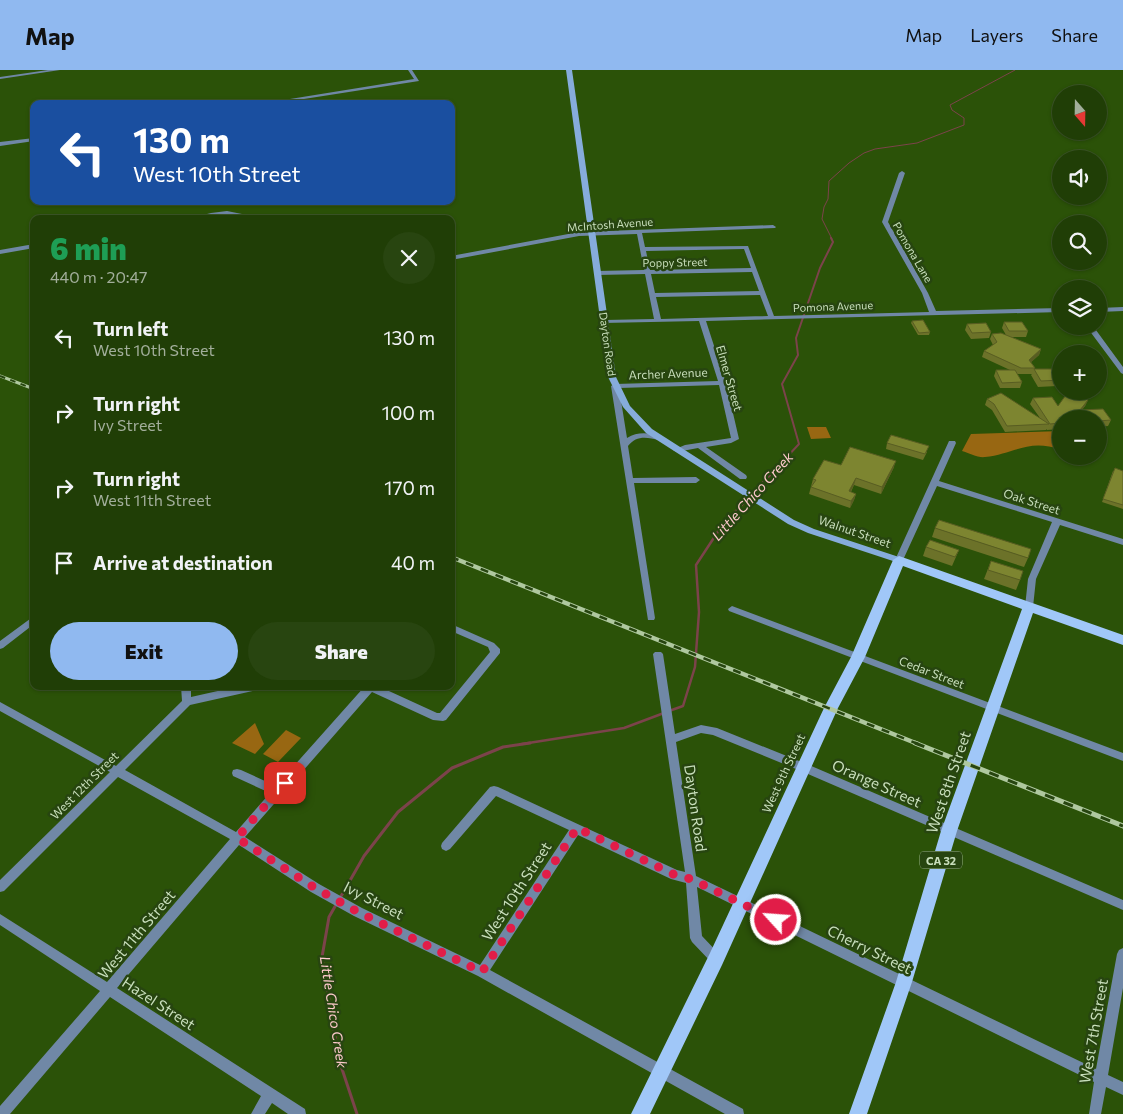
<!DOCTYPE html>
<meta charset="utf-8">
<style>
:root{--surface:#203e06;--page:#284510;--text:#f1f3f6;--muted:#a2ae9b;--line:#3d5728;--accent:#90b9f0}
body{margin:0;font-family:Commissioner,sans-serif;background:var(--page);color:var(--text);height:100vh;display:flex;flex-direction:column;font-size:19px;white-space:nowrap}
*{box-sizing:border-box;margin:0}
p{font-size:16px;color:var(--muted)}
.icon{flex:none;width:28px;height:28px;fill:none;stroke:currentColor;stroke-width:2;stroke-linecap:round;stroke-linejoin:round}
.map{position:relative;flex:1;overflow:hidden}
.drawer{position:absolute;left:30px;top:145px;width:425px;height:475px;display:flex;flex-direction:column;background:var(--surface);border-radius:10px;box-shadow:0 1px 4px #0004,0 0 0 1px var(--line)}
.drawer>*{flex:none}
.banner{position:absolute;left:30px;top:30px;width:425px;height:105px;border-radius:10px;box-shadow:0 1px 4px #0004,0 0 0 1px var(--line);background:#1a4fa0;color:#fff;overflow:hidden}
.needle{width:32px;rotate:160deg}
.tools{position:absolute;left:1052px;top:15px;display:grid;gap:10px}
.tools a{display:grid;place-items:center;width:55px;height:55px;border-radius:50%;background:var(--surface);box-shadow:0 1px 4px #0004,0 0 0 1px var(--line);font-size:25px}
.pin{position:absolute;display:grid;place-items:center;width:42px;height:42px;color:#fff;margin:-21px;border-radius:10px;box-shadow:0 2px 8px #0006}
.me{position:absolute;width:55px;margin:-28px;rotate:296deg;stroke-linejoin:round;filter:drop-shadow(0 0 4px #0008)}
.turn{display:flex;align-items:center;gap:18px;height:105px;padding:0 20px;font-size:22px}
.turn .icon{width:65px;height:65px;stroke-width:2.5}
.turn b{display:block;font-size:35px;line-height:42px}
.round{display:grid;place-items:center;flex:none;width:52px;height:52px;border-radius:26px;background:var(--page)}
.headline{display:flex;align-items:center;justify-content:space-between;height:85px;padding:0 20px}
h1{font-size:30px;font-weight:800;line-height:38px;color:#1e9e55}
.primary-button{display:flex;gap:10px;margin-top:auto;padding:10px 20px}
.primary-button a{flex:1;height:58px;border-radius:30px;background:var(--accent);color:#111;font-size:20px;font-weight:800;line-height:58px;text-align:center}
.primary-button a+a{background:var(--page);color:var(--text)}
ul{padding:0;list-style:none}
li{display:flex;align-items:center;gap:15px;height:75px;padding:0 20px}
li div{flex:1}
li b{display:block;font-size:19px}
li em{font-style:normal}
header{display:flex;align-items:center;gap:30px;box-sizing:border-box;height:70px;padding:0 25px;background:var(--accent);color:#111}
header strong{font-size:24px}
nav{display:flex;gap:28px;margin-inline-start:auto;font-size:18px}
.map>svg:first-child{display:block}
</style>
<header>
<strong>Map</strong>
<nav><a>Map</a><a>Layers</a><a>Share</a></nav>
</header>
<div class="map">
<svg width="1123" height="1044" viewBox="0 0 1123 1044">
<rect width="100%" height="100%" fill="#2b5208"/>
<path fill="#986712" d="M807,357H826L831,368L811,369Z
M1061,361V380C1029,368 1014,384 985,387C978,388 969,383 962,381L971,364Z
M255,653L264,674L255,684L232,673Z
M286,660L301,668L278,692L263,684Z"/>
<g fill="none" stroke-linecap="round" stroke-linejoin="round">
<path stroke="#7c434b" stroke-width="1" d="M832,169L822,149L824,137L828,129L829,111L849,93L864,83L875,79L917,73L964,55V48L952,40L950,35L1015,0"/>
<path stroke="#7c434b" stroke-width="2" d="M785,389L799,374L782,314L798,285L796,268L820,198L833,172L831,168"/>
<path stroke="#7c434b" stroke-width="2.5" d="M669,641L683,636L695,597L699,542L696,495L721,457L786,388
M522,674L624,658L664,643"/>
<path stroke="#7c434b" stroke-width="3" d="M340,828L364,786L398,742L452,698L503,677L530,673
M337,833L329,847L322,887L339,990L357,1044"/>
<path fill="#7088a6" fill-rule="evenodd" d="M48,0H60L0,9V7Z
M408,0H412L419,11L272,34H259L414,9Z
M34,68V71L0,76V72Z
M902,101L905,103L888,152L928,223L936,241L1061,238V242L706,251L726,313L739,369L731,373L706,377L746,405L747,407L746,409H740L698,378L677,382L673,380L685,375L731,368L719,315L619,318L627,368C638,361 649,363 662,366L663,368L659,370C647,367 636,365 628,376L633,408L696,407L700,410L696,413H634L655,548L654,550H648L611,316L615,314L718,311L699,251L603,253L602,252L605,250L654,249L645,204L597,205L594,203L597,201L644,200L637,164L579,166L451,190V186L579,162L773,155L776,157L775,158L642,163L645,177L748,176L774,246L929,242L922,223L882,152L899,103ZM744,179L751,198L650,200L646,181ZM752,202L759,221L655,223L651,204ZM760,225L768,246L661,249L656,227Z
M227,141L242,144L247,149C240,149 235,144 228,144C214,144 201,149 187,149L211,143Z
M34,174V178L0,184V180Z
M1123,237V241L1099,242V238Z
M1086,256H1093L1123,297V304L1121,303Z
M949,371H955L956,373L939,411L1123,469V475L1060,455L1036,509L1033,537L1032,539H1026L1025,537L1028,509L1052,452L937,416L903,490L902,492H896L895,490Z
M732,536L1123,683V691L729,541L728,539Z
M34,546V554L3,578L0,579V571Z
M451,554L494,573L500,579V583L446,650L443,651L433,650L372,622L245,767L319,814L362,838L480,895L569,760L496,726L450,779L446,781L442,779L441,776L442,773L490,717L494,716L498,717L677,800L685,802L653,584L655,582H661L663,584L675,664L701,655L717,658L809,695L1123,830V840L801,701L713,665L701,663L676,672L696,806L1096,999L1117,884L1119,880L1123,878V918L1108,1005L1123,1012V1025L1106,1017L1101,1044H1089L1094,1012L697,817L702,866L720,885L722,889L720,893L716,895L712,893L692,872L690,868L686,813L671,809L578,765L490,900L743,1039L744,1044H725L478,906L354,846L311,822L239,775L117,918L305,1039L306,1044H288L272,1033L265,1044H251L261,1026L110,927L10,1044H0V1036L100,921L0,855V844L107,912L230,769L118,707L4,821L0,822V810L110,702L0,641V632L116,696L182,631L181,616H191V627L240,616H262L260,619L257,620L190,635L125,700L236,762L270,723L233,706L232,703L233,700L237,699L241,700L276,716L365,616H378L437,643H440L490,582L488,577L451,561Z"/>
<path fill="#86acdb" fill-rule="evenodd" d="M566,0H572L616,307L630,336L652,359L794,450L814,459L902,488L904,490L902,492H896L808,463L788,454L646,363L623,337L608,307Z"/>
<path fill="#a0c7f8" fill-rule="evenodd" d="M899,486L1123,565V575L1033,543L957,761L912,912L867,1044H849L896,912L941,761L1022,539L903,496L865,587L838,638L722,895L650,1044H631L710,883L824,638L851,587L893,490Z"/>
<g stroke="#afc89f" stroke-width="3">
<path id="rail-far2" d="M0,306L34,319"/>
</g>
<g stroke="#afc89f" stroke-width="4.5">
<path id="rail-far1" d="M451,487L918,674"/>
</g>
<g stroke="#afc89f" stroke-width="5">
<path id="rail" d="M915,673L1123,756"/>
</g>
<use href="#rail-far2" stroke="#274510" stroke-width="2" stroke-dasharray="5.5" stroke-linecap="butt"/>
<use href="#rail-far1" stroke="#274510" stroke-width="2.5" stroke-dasharray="8" stroke-linecap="butt"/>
<use href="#rail" stroke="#274510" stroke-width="3" stroke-dasharray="10" stroke-linecap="butt"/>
</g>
<path fill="#6c7229" d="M912,251L930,262L929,265H918L911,253Z
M1004,252L1028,261L1026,267H1011L1041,279L1039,285L1031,292L1035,298L1034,299L1060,310L1057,316L1038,317L1031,305L1032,304H1017L1022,312L1020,318H1000L994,306L996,300H1010L982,287L984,281L993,275L990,269L992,264L1006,265L1002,258Z
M967,254L991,262L989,268L971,269L965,260Z
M1033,328L1058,336L1088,330L1085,336L1082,340L1111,350L1108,356L1099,357V349H1061V359L1047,360V359L1046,360L1005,362L992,340L985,335L987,329L1040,348L1030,334Z
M887,373L927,382L923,390L886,379Z
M841,395L894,397L881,424L854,415L851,422L856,424L854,430L850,438L809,424L813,409Z
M1113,401H1123V439L1102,432Z
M935,458L1028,488L1024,497L932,467Z
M926,477L959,480L952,496L923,486Z
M991,491L1020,510L1016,520L984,509Z"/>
<path fill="#585d22" d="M1041,279L1039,285L1027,296L1029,290Z
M1088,330L1085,336L1077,346L1080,340Z
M896,391L894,397L881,424L882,417Z
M856,408L854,415L847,428L849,421Z
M856,424L854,430L850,438L851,431Z"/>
<path fill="#7d8530" stroke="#585d22" d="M923,250L930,262L919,263L912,251Z
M1004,252H1022L1028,261H1009Z
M986,253L991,262L972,263L967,254Z
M1001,263L1041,279L1029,290L1035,298H1021L984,281L997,272L992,264Z
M1034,299H1052L1060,310L1041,311Z
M996,300H1015L1022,312L1002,313Z
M1068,322L1088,330L1080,340L1103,339L1111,350L1099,351V349H1061V353L1050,354L1033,328L1052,327L1058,336Z
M1001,323L1049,354L1007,356L994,334L987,329Z
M891,365L929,376L925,384L887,373Z
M850,377L896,391L882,417L856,408L849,421L856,424L851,431L811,417L816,410L813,409L824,390L841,395Z
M1115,398L1123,401V435L1103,429Z
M939,450L1031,479L1028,488L935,458Z
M930,470L959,480L955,487L926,477Z
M991,491L1023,501L1020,510L988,500Z"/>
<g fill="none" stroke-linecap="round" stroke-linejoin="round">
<path stroke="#e11d48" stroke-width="9" stroke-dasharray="0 16.2" d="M285,713L237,768L315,818L358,842L482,902L577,758L675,805L691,809L776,850"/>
</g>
<g text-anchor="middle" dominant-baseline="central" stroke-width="5" stroke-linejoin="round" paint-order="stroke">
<g font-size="11" fill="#c8debb" stroke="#274510">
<text transform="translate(610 154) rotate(-4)">McIntosh Avenue</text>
<text transform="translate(913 182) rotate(60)">Pomona Lane</text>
<text transform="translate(675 192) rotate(-1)">Poppy Street</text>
<text transform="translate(833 236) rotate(-2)">Pomona Avenue</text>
<text transform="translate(608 274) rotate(82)">Dayton Road</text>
</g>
<rect fill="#274510" stroke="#98b088" stroke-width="1" x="920" y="781.5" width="42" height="17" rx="4"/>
<g font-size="11" font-weight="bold" fill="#c8debb">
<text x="941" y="790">CA 32</text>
</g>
<g font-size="12" fill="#c8debb" stroke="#274510">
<text transform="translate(668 303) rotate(-2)">Archer Avenue</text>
<text transform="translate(730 308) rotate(74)">Elmer Street</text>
<text transform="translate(1032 431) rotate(18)">Oak Street</text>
<text transform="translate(855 461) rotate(19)">Walnut Street</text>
<text transform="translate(932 602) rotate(21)">Cedar Street</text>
<text transform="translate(783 703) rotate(-65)">West 9th Street</text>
<text transform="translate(84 715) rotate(-45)">West 12th Street</text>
</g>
<g font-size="14" font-style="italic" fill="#fecacd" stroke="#274510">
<text transform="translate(752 426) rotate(-48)">Little Chico Creek</text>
<text transform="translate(334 942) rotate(81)">Little Chico Creek</text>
</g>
<g font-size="15" fill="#c8debb" stroke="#274510">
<text transform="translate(948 712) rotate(-71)">West 8th Street</text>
<text transform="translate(877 713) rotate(24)">Orange Street</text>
<text transform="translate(696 738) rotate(82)">Dayton Road</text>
<text transform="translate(516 821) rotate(-57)">West 10th Street</text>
<text transform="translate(374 830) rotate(27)">Ivy Street</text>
<text transform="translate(136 864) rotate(-50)">West 11th Street</text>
<text transform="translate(870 879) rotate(26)">Cherry Street</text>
<text transform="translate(159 933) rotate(33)">Hazel Street</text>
<text transform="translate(1093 961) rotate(-80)">West 7th Street</text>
</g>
</g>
</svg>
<div class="tools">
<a><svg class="needle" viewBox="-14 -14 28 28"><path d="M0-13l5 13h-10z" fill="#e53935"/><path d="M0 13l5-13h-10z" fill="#a2ae9b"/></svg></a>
<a><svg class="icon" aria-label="sound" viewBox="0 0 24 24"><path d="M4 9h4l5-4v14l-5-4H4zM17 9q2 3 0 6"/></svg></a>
<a><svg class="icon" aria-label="search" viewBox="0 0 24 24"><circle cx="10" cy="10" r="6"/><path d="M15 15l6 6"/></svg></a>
<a><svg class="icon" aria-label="layers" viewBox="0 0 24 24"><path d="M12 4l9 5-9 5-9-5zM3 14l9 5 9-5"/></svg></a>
<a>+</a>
<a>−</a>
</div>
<div class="pin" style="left:285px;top:713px;background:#d93025"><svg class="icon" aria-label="arrive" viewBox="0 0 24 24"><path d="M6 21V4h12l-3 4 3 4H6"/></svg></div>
<svg class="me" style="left:776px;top:850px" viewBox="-20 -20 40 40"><circle r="17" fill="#e11d48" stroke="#fff" stroke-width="3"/><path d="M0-11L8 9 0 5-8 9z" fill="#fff"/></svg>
<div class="banner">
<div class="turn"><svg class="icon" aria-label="left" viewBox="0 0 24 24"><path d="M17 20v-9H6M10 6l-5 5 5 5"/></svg><div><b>130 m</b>West 10th Street</div></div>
</div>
<section class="drawer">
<div class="headline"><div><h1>6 min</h1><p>440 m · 20:47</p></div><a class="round"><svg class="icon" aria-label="close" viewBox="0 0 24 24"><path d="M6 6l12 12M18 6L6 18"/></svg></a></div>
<ul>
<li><svg class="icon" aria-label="left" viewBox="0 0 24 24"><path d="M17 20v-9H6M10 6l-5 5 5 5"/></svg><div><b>Turn left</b><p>West 10th Street</p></div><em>130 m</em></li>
<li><svg class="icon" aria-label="right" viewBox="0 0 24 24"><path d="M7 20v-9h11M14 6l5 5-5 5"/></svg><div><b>Turn right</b><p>Ivy Street</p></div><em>100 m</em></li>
<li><svg class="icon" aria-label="right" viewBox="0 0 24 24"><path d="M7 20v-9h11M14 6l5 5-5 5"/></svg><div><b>Turn right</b><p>West 11th Street</p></div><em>170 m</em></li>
<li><svg class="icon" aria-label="arrive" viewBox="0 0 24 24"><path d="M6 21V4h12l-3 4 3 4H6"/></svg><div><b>Arrive at destination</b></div><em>40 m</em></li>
</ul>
<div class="primary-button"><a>Exit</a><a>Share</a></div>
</section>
</div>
